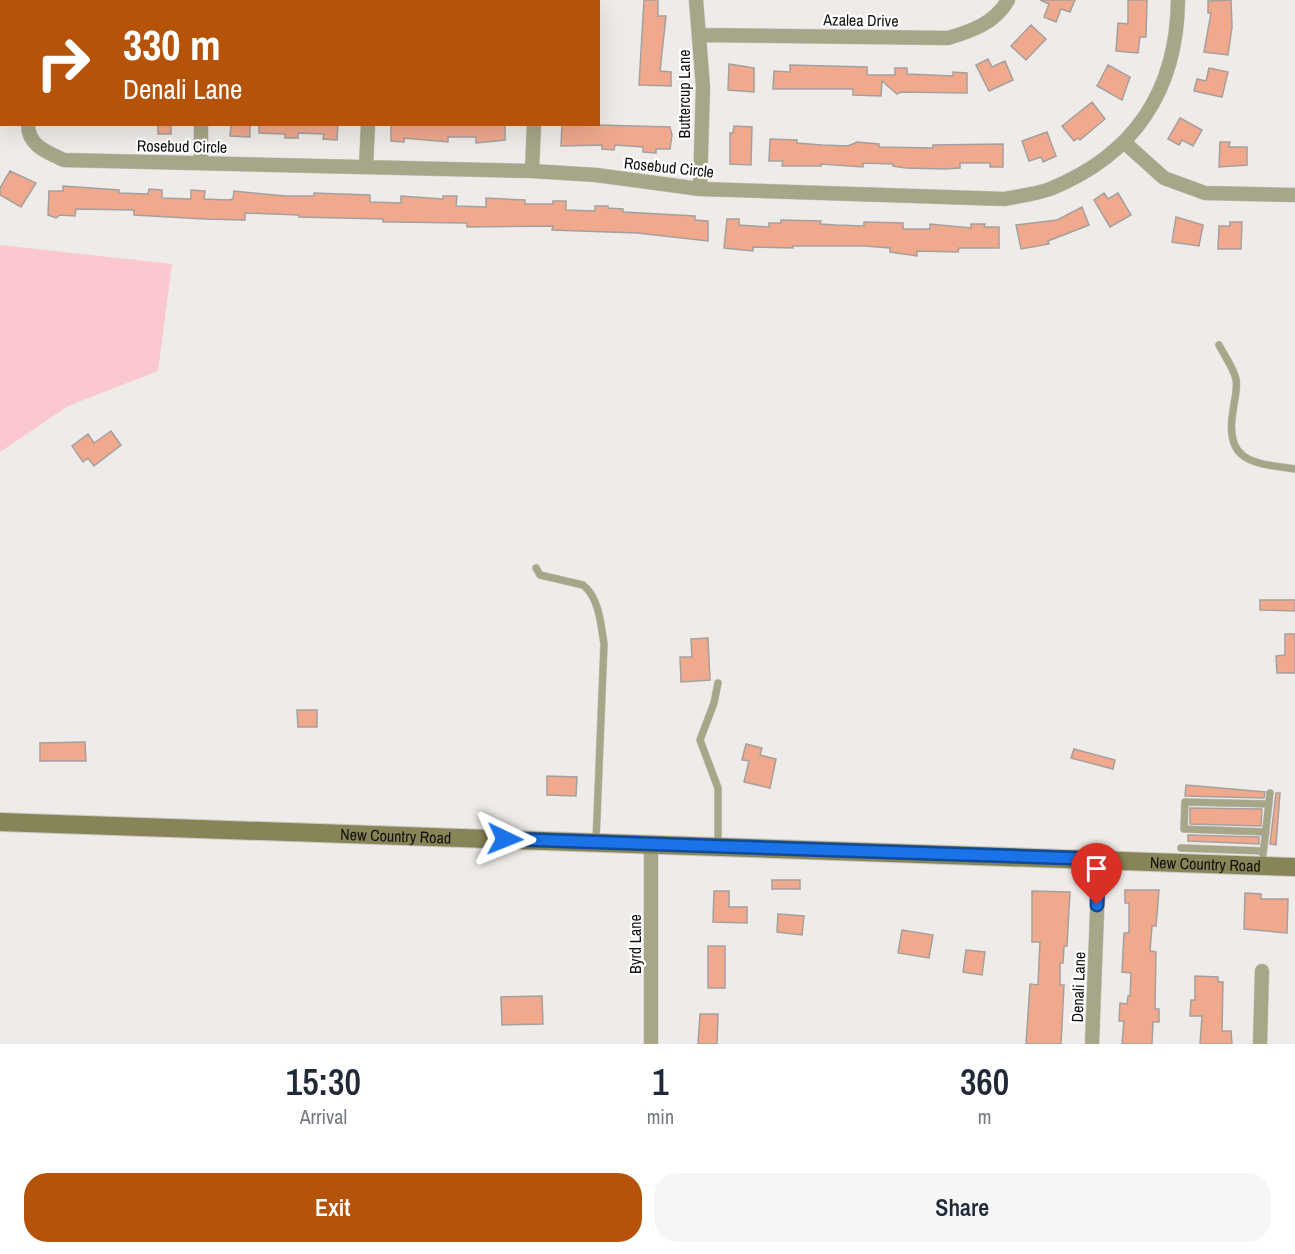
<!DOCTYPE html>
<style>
:root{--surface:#fff;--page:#f6f6f7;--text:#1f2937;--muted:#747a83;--accent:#b45309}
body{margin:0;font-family:"Archivo Narrow",sans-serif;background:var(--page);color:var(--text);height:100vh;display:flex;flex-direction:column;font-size:22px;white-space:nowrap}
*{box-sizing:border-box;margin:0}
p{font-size:20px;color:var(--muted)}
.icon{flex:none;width:33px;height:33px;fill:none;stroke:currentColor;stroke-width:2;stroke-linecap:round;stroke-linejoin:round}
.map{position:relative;height:1044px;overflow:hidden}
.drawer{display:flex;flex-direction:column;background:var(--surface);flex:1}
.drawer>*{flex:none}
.top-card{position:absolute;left:0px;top:0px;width:600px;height:126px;box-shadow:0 6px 24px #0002;background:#b45309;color:#fff;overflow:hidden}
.pin{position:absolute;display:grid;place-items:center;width:51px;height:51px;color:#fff;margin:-62px -26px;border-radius:50% 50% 50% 0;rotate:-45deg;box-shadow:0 0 6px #0007}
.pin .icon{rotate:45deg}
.me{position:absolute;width:66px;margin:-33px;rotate:92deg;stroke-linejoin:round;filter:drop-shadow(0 0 4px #0008)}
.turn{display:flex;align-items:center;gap:21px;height:126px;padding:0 24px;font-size:27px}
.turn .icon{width:78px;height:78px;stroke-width:2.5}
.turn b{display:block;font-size:42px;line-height:51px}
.eta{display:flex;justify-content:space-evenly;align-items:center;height:102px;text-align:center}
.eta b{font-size:36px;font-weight:600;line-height:42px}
.cta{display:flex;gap:12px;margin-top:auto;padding:12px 24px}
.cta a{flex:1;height:69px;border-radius:24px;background:var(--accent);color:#fff;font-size:24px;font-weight:600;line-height:69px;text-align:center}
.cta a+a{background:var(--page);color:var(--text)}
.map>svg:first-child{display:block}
</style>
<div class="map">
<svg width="1295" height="1044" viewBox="0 0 1295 1044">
<rect width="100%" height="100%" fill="#eeebe8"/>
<path fill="#fac8ce" d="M0,245L172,264L158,371L68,406L0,452Z"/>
<path fill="#f0a98d" stroke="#a5a09e" stroke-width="1.5" d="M644,0H658V16H666L660,71L671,72V86L639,85Z
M1040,0H1075L1070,12L1061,9L1056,22L1044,17L1049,4Z
M1128,0H1147L1146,37H1140L1138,53L1116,51L1118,23L1128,24Z
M1231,0L1232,27L1228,55L1204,52L1211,13H1208V1Z
M1031,25L1046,39L1026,60L1011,46Z
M988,59L992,67L1005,61L1013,80L989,91L976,65Z
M729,64L754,68V92L728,90Z
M790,65L867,67V75H895V68H907V74L953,76V72L967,73V93L901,92L897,94L882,81L881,96L853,95V89H773L774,71L790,72Z
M1108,65L1130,77L1122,100L1097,86Z
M1209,68L1228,72L1222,97L1194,91L1197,79L1206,81Z
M1092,102L1105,119L1080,140L1078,138L1074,141L1062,126Z
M1180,118L1202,130L1193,146L1182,140L1179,145L1168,139Z
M158,124H171V134H158Z
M231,124H250V137L230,136Z
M259,124H338L337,140L323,139L324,134L298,133V138H285V134L259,133Z
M391,124H505V140L476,143V137H448V142L404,138V142L391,141Z
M562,124L670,127L672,135L670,149H656V153L643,152V147L615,145L614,150L602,149V145L561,146Z
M734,126L752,127L751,165L730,164V133H733Z
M1047,132L1056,156L1043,162L1041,157L1029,161L1022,141Z
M770,139L797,140V143L822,145L848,146L857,142L879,144V147L933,148V145L1003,144V167H990V163H960V168L945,169L906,168L893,166V164L863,163V167L821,164V166H782L783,161H769Z
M1220,142H1230L1229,147H1247V165L1219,167Z
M10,171L36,183L21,207L0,195V188Z
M63,186L119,190V193L148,194L149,189L162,190V198L191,199V190L205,191L204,199L228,200L233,199L234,191L285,196H314V193L370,195V202L401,203V196L443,199V196H457L456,206L486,207V198L525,200V204H553V201H566V210L595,211V206H608V208L623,209V212L695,216V220L708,221V241L637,233L552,230L553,226L467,227V223L391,222H383V219L299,217V215L245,213V220L204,219L134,215V210L76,209L75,216L60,215L56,218L48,215L49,191H63Z
M1104,193L1108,199L1118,193L1131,215L1110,227L1094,200Z
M1082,207L1089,225L1048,241L1049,244L1021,249L1016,225L1057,220Z
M1176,217L1203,225L1199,246L1172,242Z
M727,219H739V225L769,227V223H781V220L821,221L820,224L836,225L864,226V222L903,223V229H930V224L971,228V224H985L984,227H999V248H959L958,252L917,251V256L890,252V248L865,246H793V248L753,247V251L743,250L724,248Z
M1230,222H1242L1241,249H1218L1219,226H1230Z
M111,431L121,445L94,466L88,458L83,462L72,446L88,434L94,443Z
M1260,600H1295V611L1260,610Z
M1285,634H1295V673H1277L1276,656L1285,655Z
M708,638L710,680L681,682L680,657H692L691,639Z
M297,710H317V727H298Z
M85,742L86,761H40V743Z
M746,744L762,748L760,755L776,759L770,788L744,782L749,761L742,760Z
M1074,749L1115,760L1113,769L1071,758Z
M547,776L577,777L576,796L547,795Z
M1186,785L1265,792L1264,798L1185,796Z
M1276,793H1280L1276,845L1270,844Z
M1190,808L1262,809L1261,826L1190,824Z
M1188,835L1259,837V844L1188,841Z
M772,880H800V889H772Z
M1125,890H1159L1156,926H1152L1150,951L1156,952L1155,1009H1159V1022H1153L1152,1044H1122L1124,1021H1119L1120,1003L1127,1004L1128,996H1130L1131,973L1122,972L1124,933H1129V903H1125Z
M714,891H729V907H747V923L713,922Z
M1032,891L1070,892L1067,946H1064L1063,963H1060V985H1064L1061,1044H1026L1030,984L1038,985L1040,942H1032Z
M1245,893L1261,894V899H1288L1287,933L1244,929Z
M778,914L804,916L802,935L777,932Z
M902,930L933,935L929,958L898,953Z
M708,946H725V988H708Z
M966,950L985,952L982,975L963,972Z
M1195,976L1218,977V982H1223L1222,1031H1231L1232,1044H1200L1202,1016H1190L1191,1000H1195Z
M542,996L543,1024L502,1025L501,997Z
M700,1014H718L717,1044H698Z"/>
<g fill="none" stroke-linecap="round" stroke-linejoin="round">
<g stroke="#cbc8c5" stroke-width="8">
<path id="lane" d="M1219,345C1224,355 1233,367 1236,379C1238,389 1234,401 1233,411C1224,463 1254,463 1295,469
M536,568L540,575L583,585C599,597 601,625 604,644L596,842
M718,683L714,703L700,740L718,788V847
M1266,832L1184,829L1185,802L1269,804
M1181,848L1263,851
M1263,855L1270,793"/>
</g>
<g stroke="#cbc8c5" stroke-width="15">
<path id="street" d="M26,0V2
M197,0V2
M363,0V2
M527,0V2
M696,0L703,87L700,189
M700,35L948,38C972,31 995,23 1008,0
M28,124C28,146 47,152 64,160L532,171L596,175L700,189L1005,199C1019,196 1036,194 1050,189C1134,155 1177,91 1178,0
M1125,143L1164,178L1205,193L1295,195
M201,163V124
M366,167L368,124
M532,171L534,124
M651,1044V844
M1092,1044L1099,859
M1260,1044L1262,971"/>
</g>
<g stroke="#cbc8c5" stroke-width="20">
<g id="secondary">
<path id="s1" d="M0,822L1295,867"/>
</g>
</g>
<use href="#lane" stroke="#a8a688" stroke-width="7"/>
<use href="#street" stroke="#a8a688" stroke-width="14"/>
<use href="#secondary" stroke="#878457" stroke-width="18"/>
</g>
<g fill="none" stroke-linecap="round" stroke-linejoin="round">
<g stroke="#114b97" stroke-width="15">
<path id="route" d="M505,839L1099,859L1097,905"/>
</g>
<use href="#route" stroke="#1a73e8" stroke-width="10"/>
</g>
<g text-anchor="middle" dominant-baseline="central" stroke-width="4.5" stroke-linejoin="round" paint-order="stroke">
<g font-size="16" fill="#11100e" stroke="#fff">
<text transform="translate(861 20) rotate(1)">Azalea Drive</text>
<text transform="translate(684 94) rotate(-90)">Buttercup Lane</text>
<text transform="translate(182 146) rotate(1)">Rosebud Circle</text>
<text transform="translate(669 167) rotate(6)">Rosebud Circle</text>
<text stroke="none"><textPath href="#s1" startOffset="396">New Country Road</textPath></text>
<text stroke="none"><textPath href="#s1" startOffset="1206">New Country Road</textPath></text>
<text transform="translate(635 944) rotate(-90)">Byrd Lane</text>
<text transform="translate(1078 987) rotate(-88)">Denali Lane</text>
</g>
</g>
</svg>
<div class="pin" style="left:1097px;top:905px;background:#d93025"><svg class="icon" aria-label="arrive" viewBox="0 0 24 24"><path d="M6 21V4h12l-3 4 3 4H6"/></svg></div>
<svg class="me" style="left:505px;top:839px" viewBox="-20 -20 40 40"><path d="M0-17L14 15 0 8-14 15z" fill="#1a73e8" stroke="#fff" stroke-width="4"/></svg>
<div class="top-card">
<div class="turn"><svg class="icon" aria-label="right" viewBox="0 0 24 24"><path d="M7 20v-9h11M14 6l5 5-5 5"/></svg><div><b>330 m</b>Denali Lane</div></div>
</div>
</div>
<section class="drawer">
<div class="eta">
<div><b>15:30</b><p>Arrival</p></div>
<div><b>1</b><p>min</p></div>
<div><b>360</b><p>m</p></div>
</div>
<div class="cta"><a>Exit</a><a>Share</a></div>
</section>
